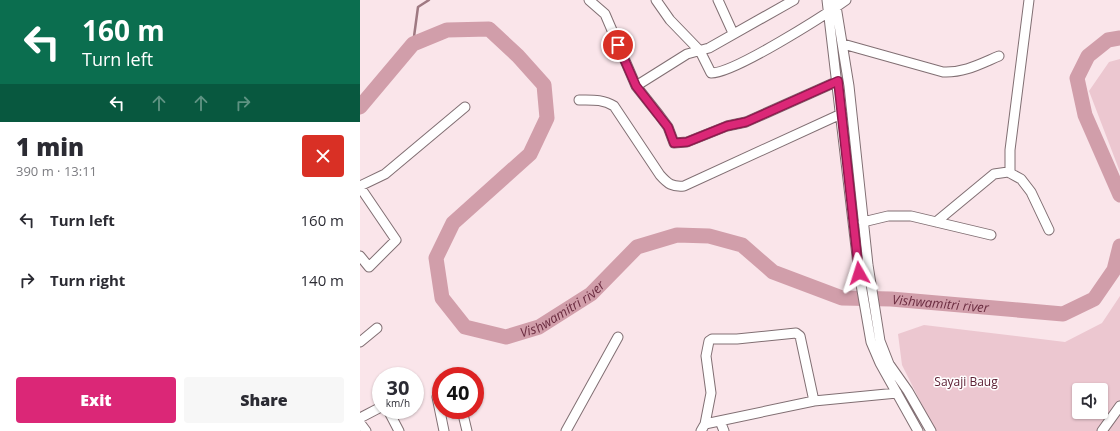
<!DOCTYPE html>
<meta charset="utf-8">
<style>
:root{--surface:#fff;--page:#f7f7f7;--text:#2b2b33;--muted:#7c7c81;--accent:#db2777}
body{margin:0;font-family:"Open Sans",sans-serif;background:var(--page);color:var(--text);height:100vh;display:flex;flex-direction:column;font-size:15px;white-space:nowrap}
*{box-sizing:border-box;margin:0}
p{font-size:13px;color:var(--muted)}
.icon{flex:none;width:22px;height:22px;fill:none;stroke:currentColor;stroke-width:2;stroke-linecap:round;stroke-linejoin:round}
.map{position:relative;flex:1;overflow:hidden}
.drawer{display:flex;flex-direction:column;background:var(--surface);width:360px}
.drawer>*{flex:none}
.guide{background:#0b6e4f;color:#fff;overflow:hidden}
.tools{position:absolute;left:712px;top:383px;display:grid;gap:8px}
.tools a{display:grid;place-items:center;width:36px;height:36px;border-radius:4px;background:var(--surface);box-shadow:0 1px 3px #0004;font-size:20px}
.speed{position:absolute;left:12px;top:367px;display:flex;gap:8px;font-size:20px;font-weight:700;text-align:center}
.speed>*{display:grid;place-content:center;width:52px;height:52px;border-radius:50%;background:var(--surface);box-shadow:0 1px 3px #0004;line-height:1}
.speed small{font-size:10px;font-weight:400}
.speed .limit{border:6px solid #d22;background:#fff;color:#111}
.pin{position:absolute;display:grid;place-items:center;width:34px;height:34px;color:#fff;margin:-17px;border:2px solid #fff;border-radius:50%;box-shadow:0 1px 4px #0007}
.me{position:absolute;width:44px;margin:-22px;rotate:354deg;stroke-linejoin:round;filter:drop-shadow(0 0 3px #0008)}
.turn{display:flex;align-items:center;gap:14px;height:84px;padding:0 16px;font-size:18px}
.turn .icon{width:52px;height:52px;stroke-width:2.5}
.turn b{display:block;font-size:28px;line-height:34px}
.lanes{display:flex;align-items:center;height:38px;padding:0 16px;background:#0003;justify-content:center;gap:20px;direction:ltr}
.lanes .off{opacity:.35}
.round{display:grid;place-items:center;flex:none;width:42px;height:42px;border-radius:4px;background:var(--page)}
.head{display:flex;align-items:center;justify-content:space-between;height:68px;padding:0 16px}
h1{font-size:24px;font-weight:800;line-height:30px}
.primary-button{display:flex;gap:8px;margin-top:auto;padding:8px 16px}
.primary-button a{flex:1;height:46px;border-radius:4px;background:var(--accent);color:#fff;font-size:16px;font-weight:800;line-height:46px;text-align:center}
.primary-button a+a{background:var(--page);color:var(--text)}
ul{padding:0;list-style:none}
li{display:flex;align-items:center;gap:12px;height:60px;padding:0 16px}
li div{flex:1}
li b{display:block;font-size:15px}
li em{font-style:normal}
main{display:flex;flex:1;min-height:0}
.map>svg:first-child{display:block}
</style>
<main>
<section class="drawer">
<div class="guide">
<div class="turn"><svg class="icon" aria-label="left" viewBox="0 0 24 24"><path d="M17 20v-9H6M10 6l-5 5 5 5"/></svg><div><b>160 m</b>Turn left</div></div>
<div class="lanes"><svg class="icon" aria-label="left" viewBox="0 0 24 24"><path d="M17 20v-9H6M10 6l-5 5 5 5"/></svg><svg class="icon off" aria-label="ahead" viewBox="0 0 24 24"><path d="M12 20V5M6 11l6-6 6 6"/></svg><svg class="icon off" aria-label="ahead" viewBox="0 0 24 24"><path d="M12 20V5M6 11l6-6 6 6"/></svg><svg class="icon off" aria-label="right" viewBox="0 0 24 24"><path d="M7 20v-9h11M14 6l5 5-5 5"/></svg></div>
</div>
<div class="head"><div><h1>1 min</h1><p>390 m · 13:11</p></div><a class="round" style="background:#d93025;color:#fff"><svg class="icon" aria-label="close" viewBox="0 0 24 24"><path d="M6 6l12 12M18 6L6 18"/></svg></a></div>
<ul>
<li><svg class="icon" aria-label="left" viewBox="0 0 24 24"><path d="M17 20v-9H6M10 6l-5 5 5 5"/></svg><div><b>Turn left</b></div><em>160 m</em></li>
<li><svg class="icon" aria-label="right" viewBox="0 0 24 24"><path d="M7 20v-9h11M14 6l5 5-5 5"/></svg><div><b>Turn right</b></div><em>140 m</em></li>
</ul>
<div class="primary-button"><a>Exit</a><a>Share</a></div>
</section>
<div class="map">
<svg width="760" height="431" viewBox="0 0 760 431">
<rect width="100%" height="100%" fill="#fae5ea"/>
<path fill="#ecc7d0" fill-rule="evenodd" d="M760,59V172L729,91L749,62Z
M760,296V431H575L542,365L538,334L564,325L705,342L742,323ZM719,390H741V412H719Z"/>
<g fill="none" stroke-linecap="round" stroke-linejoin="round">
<path stroke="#9f7982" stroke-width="2.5" d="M53,44L58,7L69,0"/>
<g stroke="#d19eaa" stroke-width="15">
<path d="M760,38L748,40L728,56L717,78L725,115L760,195"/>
<path id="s1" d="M0,107L53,44L87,30L129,29L158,56L184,85L187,118L170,154L93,223L76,258L82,298L105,327L146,337L179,327L231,294L277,247L317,235L349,236L382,245L413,272L482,298L531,299L703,314L734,299L754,270L760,246"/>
</g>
<g stroke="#816f73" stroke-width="11">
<path id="minor" d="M229,0L245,14L276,86L299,115L308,127L314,143L327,142L367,126L386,122L478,81
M296,0L310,20L340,51L351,73C373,74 465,15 486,0
M358,0L373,33
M467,0L499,273L511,342L520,363L558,431
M475,0L489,86L508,265L520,341L529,364L548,391L571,431
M483,44L583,72C604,73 620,64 639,56
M276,86L327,54L349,48L434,0
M219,100C232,100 243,99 254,106L300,175C308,184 312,187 324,186L481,114
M650,173V150L669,0
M0,186L25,174L105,107
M0,187L36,240L9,267L0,256
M503,222L528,216H551L631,235
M576,222L634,174L648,172L661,179L671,192L689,230
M0,342L17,328
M77,397L84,431
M28,410L39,431
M102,410L107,431
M0,418L21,407
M360,421L364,431
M0,423L6,431
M345,424L454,401L537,393
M206,431L258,337
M341,431L345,424L351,393L346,356L349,341L352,339H377L436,333L440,336L454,401
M742,431L760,406"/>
</g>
<use href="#minor" stroke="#fff" stroke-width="9"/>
</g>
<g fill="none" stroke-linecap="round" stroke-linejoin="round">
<g stroke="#8e194d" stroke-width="10">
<path id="route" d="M258,45L276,86L308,127L314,143L327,142L367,126L386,122L478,81L499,273"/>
</g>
<use href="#route" stroke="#db2777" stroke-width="7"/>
</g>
<g text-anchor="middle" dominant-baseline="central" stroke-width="3" stroke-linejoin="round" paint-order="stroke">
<g font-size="12" fill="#5d2034" stroke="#fff">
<text x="606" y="381">Sayaji Baug</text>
</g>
<g font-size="13" font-style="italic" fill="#6b2c40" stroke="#fff">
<text stroke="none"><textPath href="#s1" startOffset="1058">Vishwamitri river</textPath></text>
<text stroke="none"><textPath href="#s1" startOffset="638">Vishwamitri river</textPath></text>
</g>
</g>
</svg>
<div class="tools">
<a><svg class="icon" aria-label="sound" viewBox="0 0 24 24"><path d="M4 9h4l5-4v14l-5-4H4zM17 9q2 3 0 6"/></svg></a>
</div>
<div class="speed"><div>30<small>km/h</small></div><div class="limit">40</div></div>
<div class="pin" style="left:258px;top:45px;background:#d93025"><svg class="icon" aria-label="arrive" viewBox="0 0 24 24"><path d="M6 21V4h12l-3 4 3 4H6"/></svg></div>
<svg class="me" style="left:499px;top:273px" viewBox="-20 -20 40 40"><path d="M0-17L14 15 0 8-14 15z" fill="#db2777" stroke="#fff" stroke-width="4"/></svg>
</div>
</main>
